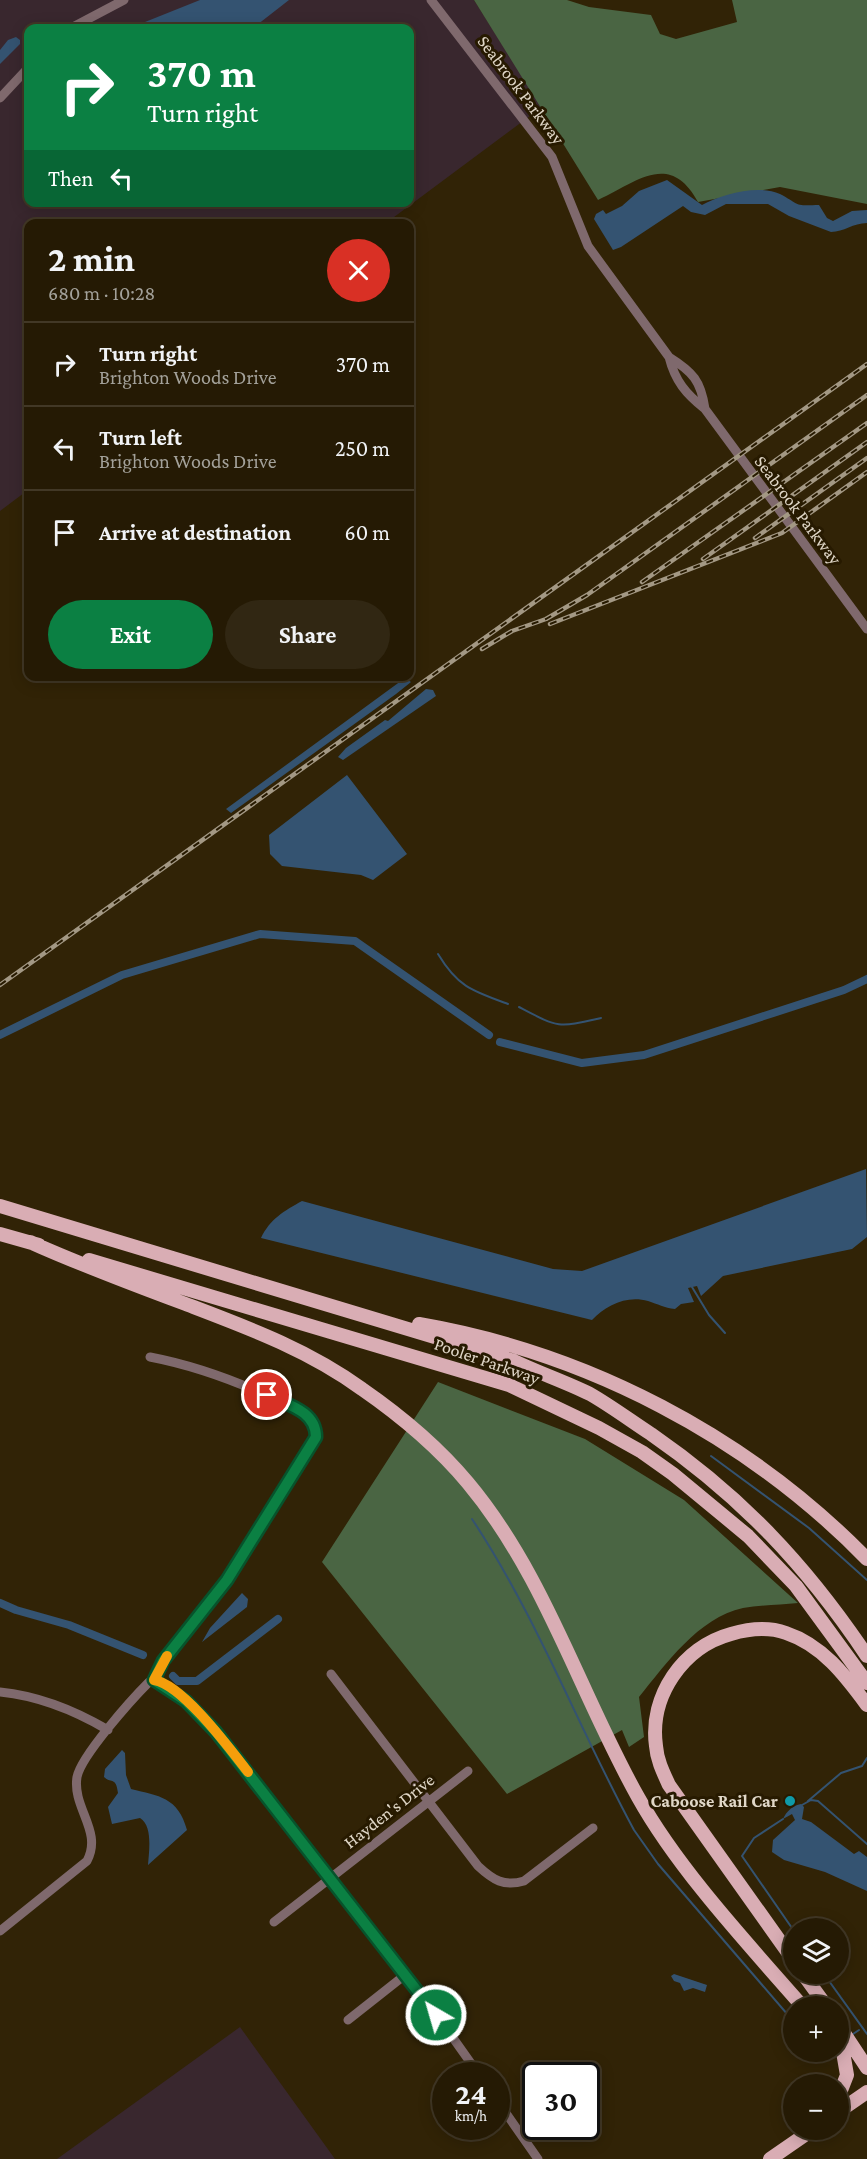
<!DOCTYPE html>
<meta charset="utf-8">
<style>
:root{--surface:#251a04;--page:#312713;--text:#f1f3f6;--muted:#a3a19a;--line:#423826;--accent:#0b8043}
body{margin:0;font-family:"Crimson Pro",serif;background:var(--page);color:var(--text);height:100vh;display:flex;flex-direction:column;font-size:22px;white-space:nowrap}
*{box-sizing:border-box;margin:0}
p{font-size:20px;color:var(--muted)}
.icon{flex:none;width:33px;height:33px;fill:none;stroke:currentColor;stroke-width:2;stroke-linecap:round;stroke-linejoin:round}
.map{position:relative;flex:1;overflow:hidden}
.details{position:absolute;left:24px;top:219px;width:390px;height:462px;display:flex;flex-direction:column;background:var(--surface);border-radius:12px;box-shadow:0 3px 15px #0003,0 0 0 2px var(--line)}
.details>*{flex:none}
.top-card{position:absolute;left:24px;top:24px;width:390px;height:183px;border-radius:12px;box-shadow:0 3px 15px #0003,0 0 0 2px var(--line);background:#0b8043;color:#fff;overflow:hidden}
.controls{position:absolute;left:783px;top:1918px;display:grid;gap:12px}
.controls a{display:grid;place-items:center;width:66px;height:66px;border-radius:50%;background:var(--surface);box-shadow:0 3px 15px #0003,0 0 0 2px var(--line);font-size:30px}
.speed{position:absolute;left:432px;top:2062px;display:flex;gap:12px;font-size:30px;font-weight:700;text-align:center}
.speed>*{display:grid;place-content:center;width:78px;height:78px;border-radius:50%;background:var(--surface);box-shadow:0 3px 15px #0003,0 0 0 2px var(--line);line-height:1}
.speed small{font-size:15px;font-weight:400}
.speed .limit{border:3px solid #111;border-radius:9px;background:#fff;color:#111}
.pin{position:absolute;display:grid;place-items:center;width:51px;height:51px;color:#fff;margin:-26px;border:3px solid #fff;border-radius:50%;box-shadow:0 2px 6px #0007}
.me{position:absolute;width:66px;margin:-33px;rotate:322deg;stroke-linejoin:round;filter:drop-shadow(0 0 4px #0008)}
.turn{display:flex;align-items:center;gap:21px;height:126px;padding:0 24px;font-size:27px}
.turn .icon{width:78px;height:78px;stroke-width:2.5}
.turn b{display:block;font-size:42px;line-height:51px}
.then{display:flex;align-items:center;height:57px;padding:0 24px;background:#0003;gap:12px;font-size:22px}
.round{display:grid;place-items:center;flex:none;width:63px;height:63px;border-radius:32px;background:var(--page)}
.headline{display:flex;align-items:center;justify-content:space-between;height:102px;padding:0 24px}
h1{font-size:36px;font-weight:700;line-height:45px}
.primary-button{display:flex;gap:12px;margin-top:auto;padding:12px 24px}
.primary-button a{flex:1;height:69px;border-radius:36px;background:var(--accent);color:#fff;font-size:24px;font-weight:700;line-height:69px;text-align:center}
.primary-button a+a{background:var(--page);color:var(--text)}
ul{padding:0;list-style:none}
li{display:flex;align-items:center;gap:18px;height:84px;padding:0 24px;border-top:2px solid var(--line)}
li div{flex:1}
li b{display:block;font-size:22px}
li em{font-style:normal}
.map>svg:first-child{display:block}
</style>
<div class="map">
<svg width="867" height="2159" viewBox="0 0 867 2159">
<rect width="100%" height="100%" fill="#312306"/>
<path fill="#39272e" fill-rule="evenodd" d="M0,0H474L542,107L386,223L28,224V490L0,511ZM28,28H410V202H28Z
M240,2027L335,2159H57Z"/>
<path fill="#4a6543" d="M474,0H567L589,7L651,15L660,34L676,39L737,22L732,0H867V204L780,187L698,202C670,151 638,181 598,200Z
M438,1382L585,1439L684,1500L798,1603C780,1605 760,1605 743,1608C698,1618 666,1664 639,1697L644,1737L629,1747L622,1730L507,1794L322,1562Z"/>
<path fill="#345371" d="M200,0H289L253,28H130Z
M16,37L20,40V44L0,64V50L8,40Z
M667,180L702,205C721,194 759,184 780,194C801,205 792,206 819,205L827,218L833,221L852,211L867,210V223C853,223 844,232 831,232L789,216L768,204H726L705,215L691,212L683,206L621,247L613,250L594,219L596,214L603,210L606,214L622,206L639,191Z
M405,678L411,682L396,694L231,813L226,809Z
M426,689L433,690L436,696L343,760L338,757L346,748L385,720L388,721Z
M347,775L407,854L373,880L361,875L282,866L270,854L269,835Z
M866,1169L867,1237L852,1249L723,1276L701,1296L697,1286L688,1288L694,1302L681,1304L675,1309C664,1308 658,1304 648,1301C627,1295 606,1305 592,1320L261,1238C270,1219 284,1211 302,1201L553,1269L582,1271Z
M242,1593L248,1599L247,1607L202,1642L210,1628Z
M122,1750L125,1753L126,1775L131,1789C159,1796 178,1797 187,1830L148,1865C149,1851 153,1826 140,1818L112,1824L108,1807L118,1793C116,1776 111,1784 104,1777L105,1769Z
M801,1804L804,1807L802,1819L811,1822L854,1854L859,1851L867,1857V1891L825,1872L784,1860L772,1852L773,1840L795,1820L792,1814L783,1819C786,1812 793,1805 801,1804Z
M674,1974L707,1985L705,1992L693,1988L684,1991L680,1983L674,1981L671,1976Z"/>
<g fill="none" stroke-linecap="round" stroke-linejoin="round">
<path stroke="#345371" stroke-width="2" d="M438,954C458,987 472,991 508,1004
M519,1007C559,1028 557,1028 601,1018
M692,1287L709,1315L725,1333
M711,1456L809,1528L867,1580
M472,1519C537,1617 578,1727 634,1830L658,1864L794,2022
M808,1801L841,1773L862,1766L867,1758
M802,1805L811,1800L818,1801L867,1844
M783,1819L754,1838L742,1856L794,1931
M824,1974L867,2034
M853,2034L859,2030"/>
<path stroke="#345371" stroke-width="8" d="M0,1035L122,975L260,934L355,941L489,1035
M500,1042L582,1063L644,1055L844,990L867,979
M0,1603L16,1610L69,1625L143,1655
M173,1676L178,1681H197L278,1619"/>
<path stroke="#7f696d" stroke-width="9" d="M431,0L552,157L588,246L669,357C675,381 686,394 705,409L867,629
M71,28L124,0
M0,98L28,68
M669,357C693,372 701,381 705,409
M150,1357C197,1366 242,1383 285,1404C292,1407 304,1411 310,1416C319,1425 317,1436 312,1446L227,1580L163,1661L154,1680
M331,1674L478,1866C493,1880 504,1887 524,1881L593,1828
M0,1692C40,1696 74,1710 108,1730
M274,1922L468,1771
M0,1931L87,1861C103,1831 72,1808 77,1777C81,1756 132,1699 149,1682L159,1681L193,1707L222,1740L436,2014L480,2076
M348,2020L405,1975
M496,2099L538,2159"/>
<path stroke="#d9adb4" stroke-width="14" d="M0,1206L514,1361C539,1373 566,1382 590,1394C611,1406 631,1421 651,1434C742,1497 806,1565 867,1656
M0,1234L39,1245
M30,1242C81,1265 132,1284 183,1303C246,1327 307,1349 362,1389C401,1416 438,1447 468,1483C545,1575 580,1694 638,1797C678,1869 748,1944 803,2007
M89,1260L509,1385L599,1428L642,1452L673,1474L748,1536L796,1586L867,1683
M419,1324C587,1353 747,1436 867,1559
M794,1961L669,1785C663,1772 657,1760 656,1746C649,1696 683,1647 731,1634C748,1629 769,1627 786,1633C822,1645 845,1675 867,1705
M803,1974L827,2007
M838,2024L867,2068
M838,2098L847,2075L843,2052
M838,2112L867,2092
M770,2159L812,2130"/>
<g stroke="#a39884" stroke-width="4.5">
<path id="rail" d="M755,538L867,458
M703,559L867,442
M642,582L867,423
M550,624L782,533L867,472
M482,649L512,631L546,619L587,595L867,395
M0,985L867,364"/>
</g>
<use href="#rail" stroke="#271a00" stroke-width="2" stroke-dasharray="7" stroke-linecap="butt"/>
</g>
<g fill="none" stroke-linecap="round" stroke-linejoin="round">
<g stroke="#07532c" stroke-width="15">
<path id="route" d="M267,1395C288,1405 316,1411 316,1437L227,1580L163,1661L154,1680L186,1701L216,1732L436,2015"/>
</g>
<use href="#route" stroke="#0b8043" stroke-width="10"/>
<path stroke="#f59e0b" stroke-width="10" d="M167,1656L154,1680C183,1685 230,1749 248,1772"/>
</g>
<circle fill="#0f9aa8" stroke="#271a00" stroke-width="2" cx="790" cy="1801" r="6"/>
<g text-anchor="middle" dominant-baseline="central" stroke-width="6" stroke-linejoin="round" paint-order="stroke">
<g font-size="18" fill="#e0d7c7" stroke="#271a00">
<text transform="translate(521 90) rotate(53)">Seabrook Parkway</text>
<text transform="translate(798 510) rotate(53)">Seabrook Parkway</text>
<text transform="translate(487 1361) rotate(19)">Pooler Parkway</text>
<text transform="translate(389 1811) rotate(-38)">Hayden's Drive</text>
</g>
<g font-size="18" font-weight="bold" fill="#e0d7c7" stroke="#271a00" text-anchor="end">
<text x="778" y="1801">Caboose Rail Car</text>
</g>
</g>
</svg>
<div class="controls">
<a><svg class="icon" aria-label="layers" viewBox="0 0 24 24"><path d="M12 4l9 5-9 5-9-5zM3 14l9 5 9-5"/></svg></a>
<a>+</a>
<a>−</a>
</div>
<div class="speed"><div>24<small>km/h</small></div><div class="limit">30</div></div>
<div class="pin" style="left:267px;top:1395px;background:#d93025"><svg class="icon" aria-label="arrive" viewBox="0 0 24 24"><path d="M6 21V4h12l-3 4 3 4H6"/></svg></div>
<svg class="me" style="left:436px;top:2015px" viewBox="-20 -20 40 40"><circle r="17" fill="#0b8043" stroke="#fff" stroke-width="3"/><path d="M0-11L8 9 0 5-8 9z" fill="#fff"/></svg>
<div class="top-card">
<div class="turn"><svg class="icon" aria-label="right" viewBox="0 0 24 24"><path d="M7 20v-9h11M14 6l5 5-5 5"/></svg><div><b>370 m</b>Turn right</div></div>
<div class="then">Then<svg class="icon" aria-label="left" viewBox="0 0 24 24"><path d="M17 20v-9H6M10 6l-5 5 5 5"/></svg></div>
</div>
<section class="details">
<div class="headline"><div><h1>2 min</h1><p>680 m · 10:28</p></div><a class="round" style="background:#d93025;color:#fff"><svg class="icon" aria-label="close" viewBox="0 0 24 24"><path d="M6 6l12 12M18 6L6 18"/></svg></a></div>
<ul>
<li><svg class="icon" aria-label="right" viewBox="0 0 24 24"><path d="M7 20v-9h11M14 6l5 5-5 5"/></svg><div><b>Turn right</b><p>Brighton Woods Drive</p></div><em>370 m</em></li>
<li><svg class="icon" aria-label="left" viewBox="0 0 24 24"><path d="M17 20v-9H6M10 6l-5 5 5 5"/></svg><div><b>Turn left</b><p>Brighton Woods Drive</p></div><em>250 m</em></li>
<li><svg class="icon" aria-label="arrive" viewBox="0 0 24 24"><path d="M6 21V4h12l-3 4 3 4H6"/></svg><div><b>Arrive at destination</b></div><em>60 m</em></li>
</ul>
<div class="primary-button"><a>Exit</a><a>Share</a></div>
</section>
</div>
